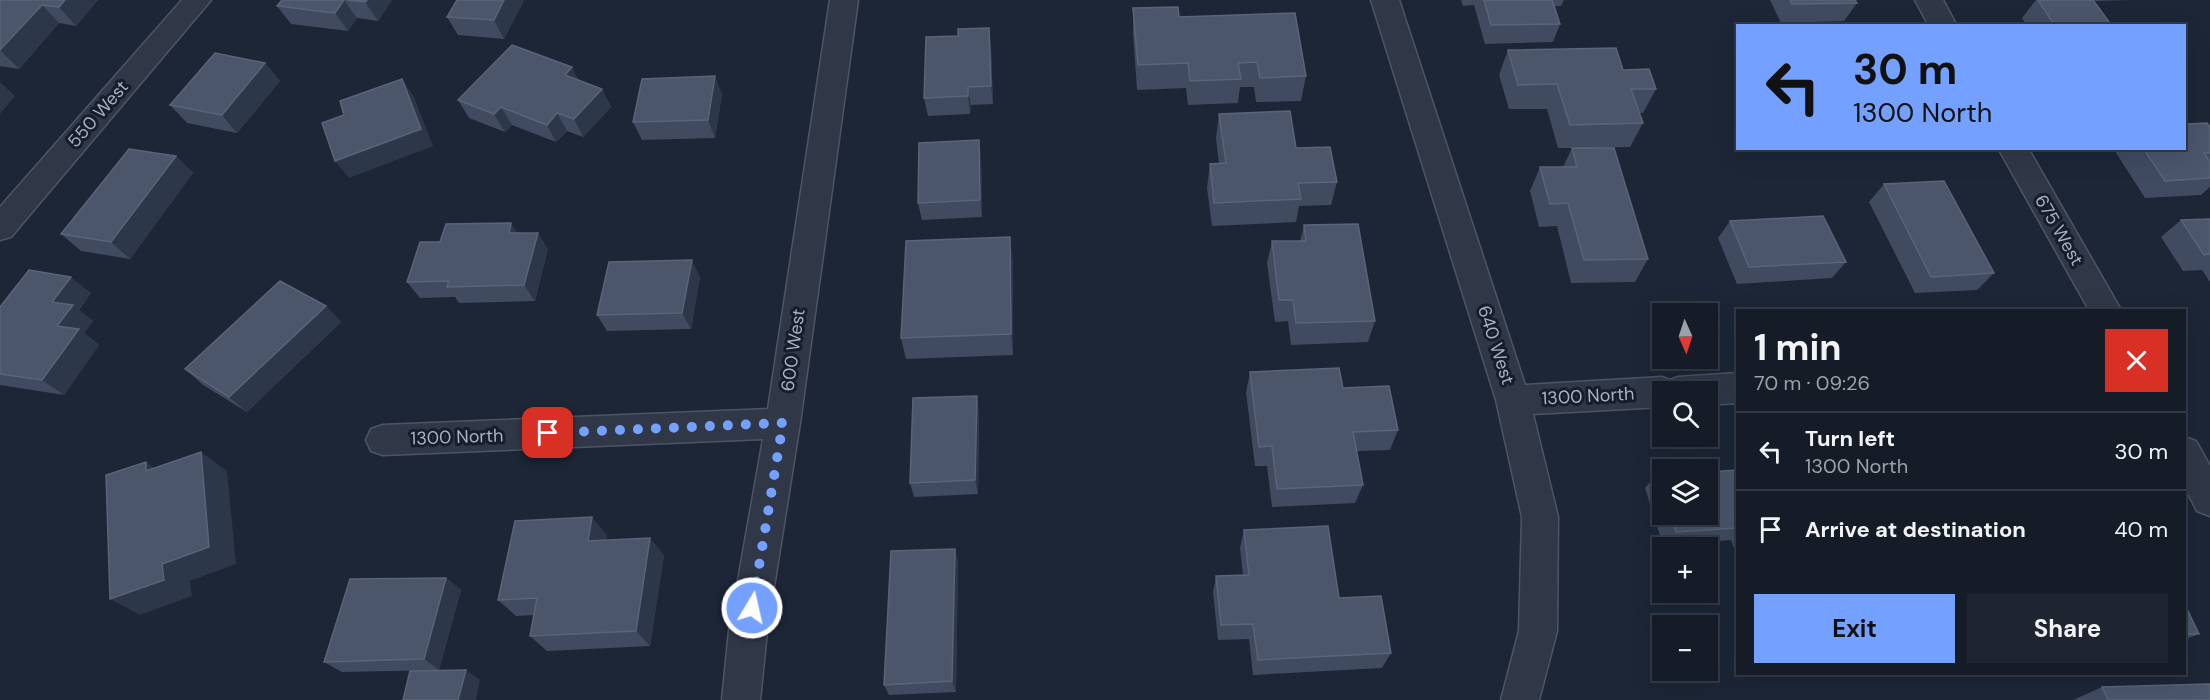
<!DOCTYPE html>
<meta charset="utf-8">
<style>
:root{--surface:#151c28;--page:#1e2530;--text:#f1f3f6;--muted:#9da1a8;--line:#343a45;--accent:#74a0ff}
body{margin:0;font-family:"DM Sans",sans-serif;background:var(--page);color:var(--text);height:100vh;display:flex;flex-direction:column;font-size:22px;white-space:nowrap}
*{box-sizing:border-box;margin:0}
p{font-size:20px;color:var(--muted)}
.icon{flex:none;width:33px;height:33px;fill:none;stroke:currentColor;stroke-width:2;stroke-linecap:round;stroke-linejoin:round}
.map{position:relative;flex:1;overflow:hidden}
.sheet{position:absolute;left:1736px;top:309px;width:450px;height:366px;display:flex;flex-direction:column;background:var(--surface);border-radius:0px;box-shadow:0 6px 24px #0002,0 0 0 2px var(--line)}
.sheet>*{flex:none}
.banner{position:absolute;left:1736px;top:24px;width:450px;height:126px;border-radius:0px;box-shadow:0 6px 24px #0002,0 0 0 2px var(--line);background:#74a0ff;color:#111;overflow:hidden}
.needle{width:39px;rotate:177deg}
.tools{position:absolute;left:1652px;top:303px;display:grid;gap:12px}
.tools a{display:grid;place-items:center;width:66px;height:66px;border-radius:0px;background:var(--surface);box-shadow:0 6px 24px #0002,0 0 0 2px var(--line);font-size:30px}
.pin{position:absolute;display:grid;place-items:center;width:51px;height:51px;color:#fff;margin:-26px;border-radius:12px;box-shadow:0 3px 9px #0006}
.me{position:absolute;width:66px;margin:-33px;rotate:9deg;stroke-linejoin:round;filter:drop-shadow(0 0 4px #0008)}
.turn{display:flex;align-items:center;gap:21px;height:126px;padding:0 18px;font-size:27px}
.turn .icon{width:78px;height:78px;stroke-width:2.5}
.turn b{display:block;font-size:42px;line-height:51px}
.round{display:grid;place-items:center;flex:none;width:63px;height:63px;border-radius:0px;background:var(--page)}
.head{display:flex;align-items:center;justify-content:space-between;height:102px;padding:0 18px}
h1{font-size:36px;font-weight:700;line-height:45px}
.primary-button{display:flex;gap:12px;margin-top:auto;padding:12px 18px}
.primary-button a{flex:1;height:69px;border-radius:0px;background:var(--accent);color:#111;font-size:24px;font-weight:700;line-height:69px;text-align:center}
.primary-button a+a{background:var(--page);color:var(--text)}
ul{padding:0;list-style:none}
li{display:flex;align-items:center;gap:18px;height:78px;padding:0 18px;border-top:2px solid var(--line)}
li div{flex:1}
li b{display:block;font-size:22px}
li em{font-style:normal}
.map>svg:first-child{display:block}
</style>
<div class="map">
<svg width="2210" height="700" viewBox="0 0 2210 700">
<rect width="100%" height="100%" fill="#1c2636"/>
<g fill="none" stroke-linecap="round" stroke-linejoin="round">
<g stroke="#4d5565" stroke-width="3">
<path id="minor" d="M182,0H211L11,237L0,240V207Z
M830,0H858L800,423L767,631L760,700H722L729,631L763,439L383,455L371,451L366,440L371,429L383,425L768,409Z
M1371,0H1399L1525,385L1662,377L1670,380L1678,377L1737,373V403L1707,405V392H1662V407L1533,414L1558,517L1557,631L1539,700H1501L1519,631L1522,517L1496,400Z
M1915,0H1943L1957,26H1929Z
M1998,148H2028L2121,310H2089Z
M2184,437L2196,441L2210,466V516L2197,511L2184,486Z"/>
</g>
<use href="#minor" fill="#303847" fill-rule="evenodd"/>
</g>
<path fill="#404b60" d="M0,0H98L76,26L59,23L19,69L0,66Z
M282,0H392L378,21L357,18L348,31L291,24L277,6Z
M524,0L504,39L458,35L447,17Z
M1461,0H1564L1561,6H1555L1560,24L1553,42L1485,44L1474,5L1463,6Z
M1770,0H1855L1857,3L1844,21L1781,23Z
M2036,0H2130L2094,1L2112,26H2027L2022,18Z
M1133,8L1179,17L1306,76L1301,101L1256,102L1254,87H1240L1238,103L1188,105L1186,88L1137,90L1133,33Z
M991,46L993,104L971,105L970,114L928,116L924,98Z
M1508,50L1623,70L1656,89L1643,113H1639L1643,123L1630,147L1590,148L1648,259L1635,282L1571,283L1557,226L1539,227L1530,191L1540,167H1563L1572,148H1558L1547,109H1509L1499,75Z
M265,63L280,81L237,133L187,123L170,105Z
M572,67L578,80L602,89L611,107L583,137L567,131L556,142L512,125L505,132L469,118L458,100Z
M722,94L715,138L642,140L633,122Z
M1219,114L1296,148L1337,182L1331,205L1299,206L1296,222L1212,226L1207,188L1210,164H1219L1216,138Z
M2186,124L2210,127V187L2201,195L2145,198L2113,148H2184Z
M979,140L981,158L982,217L922,220L918,203Z
M176,156L193,173L130,259L81,251L61,234Z
M1884,184L1994,273L1977,290L1915,293L1869,202Z
M2210,219V282L2202,270L2183,271L2161,237L2181,220Z
M1730,221L1846,262L1832,278L1737,284L1718,238Z
M1304,225L1375,321L1368,342L1291,345L1288,321L1275,322L1267,263L1272,241H1300Z
M518,233L548,249L535,301L459,303L455,297L420,298L407,282L440,242Z
M1013,260V355L906,359L901,338Z
M700,277L691,329L607,331L597,315Z
M91,293L79,310L93,321L84,333L99,345L64,395L0,385V307Z
M326,306L341,322L247,412L203,385L185,369Z
M1250,372L1343,388L1398,430L1390,450L1357,451L1363,485L1355,503L1272,507L1267,466H1255L1246,392Z
M979,410L978,494L914,497L910,483Z
M1737,470V556L1731,540L1663,545L1645,488L1656,475L1662,474V514H1707Z
M1244,530L1339,598L1391,653L1382,668L1253,675L1249,639L1218,640L1213,592L1216,576L1243,575L1240,548Z
M607,535L606,540L664,555L650,646L547,651L530,636L534,615L516,616L498,600Z
M955,549L958,562L956,692L889,695L884,685Z
M446,578L461,590L439,670L342,672L324,662Z
M2184,607L2199,634L2184,640Z
M2102,687L2210,700H2073Z"/>
<path fill="#2d374a" d="M65,0H98L76,26L59,7Z
M344,0L357,18L348,31L335,13Z
M367,0H392L378,21L365,2Z
M504,0H524L504,39L494,20Z
M42,5L59,23L19,69L0,50Z
M989,28L991,46L993,104L991,86Z
M265,63L280,81L237,133L222,115Z
M572,67L581,86L565,75Z
M715,76L722,94L715,138L708,120Z
M402,79L414,97L433,146L349,178L335,161Z
M0,82L15,96L0,114Z
M968,87L971,105L970,114L968,96Z
M602,89L611,107L583,137L574,119Z
M501,107L512,125L505,132L494,114Z
M557,113L567,131L556,142L547,125Z
M979,140L981,158L982,217L980,200Z
M176,156L193,173L130,259L111,242Z
M511,223L522,240L509,233Z
M538,233L548,249L535,301L524,285Z
M1010,237L1013,260V355L1011,334Z
M692,260L700,277L691,329L682,313Z
M71,277L91,293L79,310L93,321L84,333L99,345L64,395L42,380L57,326L52,302Z
M326,306L341,322L247,412L229,397Z
M977,396L979,410L978,494L975,480Z
M201,452L227,471L236,564L190,581L192,596L140,615L110,599Z
M146,462L173,481L146,471Z
M592,517L607,535L603,558L588,541Z
M650,538L664,555L650,646L636,631Z
M955,549L958,562L956,692L952,681Z
M446,578L461,590L439,670L424,659Z
M466,670L480,680L476,700H458Z"/>
<path fill="#4b566b" stroke="#5a6479" stroke-width="1.5" d="M0,0H65L59,7L42,5L0,50Z
M282,0H344L335,13L277,6Z
M347,0H367L365,2Z
M457,0H504L494,20L447,17Z
M1484,0H1552L1560,24L1491,25Z
M1790,0H1855L1857,3L1792,4Z
M2038,0H2093L2112,26H2055Z
M1178,7L1179,17L1295,13L1306,76L1260,78L1257,62L1238,63L1241,79L1190,81L1188,63L1138,65L1133,8Z
M989,28L991,86L968,87V96L924,98L926,37L958,36V29Z
M512,45L572,67L565,75L602,89L574,119L557,113L547,125L501,107L494,114L458,100Z
M1616,48L1623,70L1649,69L1656,89H1631L1643,123L1570,125L1557,84L1518,85L1508,50Z
M215,53L265,63L222,115L170,105Z
M715,76L708,120L633,122L642,79Z
M402,79L421,129L335,161L322,123L344,115L340,101Z
M1290,111L1296,148L1330,147L1337,182L1298,183L1301,199L1214,203L1210,164L1226,163L1219,114Z
M2184,122L2186,124L2207,123L2210,127V153H2204L2210,162V178L2165,181L2143,148H2184Z
M979,140L980,200L918,203L919,143Z
M1572,148H1614L1648,259L1584,260L1568,203L1550,204L1540,167H1577Z
M129,149L176,156L111,242L61,234Z
M1944,181L1994,273L1931,277L1884,184Z
M1823,216L1846,262L1749,267L1730,221Z
M2210,219V254L2204,255L2181,220Z
M511,223L509,233H538L524,285L447,287L449,281L407,282L420,242H440L446,224Z
M1358,224L1375,321L1296,323L1293,300H1279L1272,241H1306L1304,225Z
M1010,237L1011,334L901,338L906,241Z
M692,260L682,313L597,315L609,262Z
M29,270L71,277L52,302L73,305L57,326L79,329L42,380L0,374V307Z
M280,281L326,306L229,397L185,369Z
M1339,368L1343,388L1389,386L1398,430L1353,432L1363,485L1277,489L1272,446L1259,447L1250,372Z
M977,396L975,480L910,483L913,398Z
M201,452L209,547L162,564L164,580L110,599L106,475L146,462V471Z
M1737,470V528L1676,532L1670,514H1707V472Z
M1662,474V492L1656,475Z
M592,517L588,541L650,538L636,631L530,636L537,598L498,600L515,521Z
M1328,526L1339,598L1381,596L1391,653L1258,660L1253,624L1221,625L1216,576L1249,575L1244,530Z
M955,549L952,681L884,685L891,551Z
M446,578L424,659L324,662L350,579Z
M2184,607H2186L2199,634H2184Z
M466,670L458,700H403L410,671Z
M2210,684V700H2108L2102,687Z"/>
<g fill="none" stroke-linecap="round" stroke-linejoin="round">
<path stroke="#74a0ff" stroke-width="10" stroke-dasharray="0 18" d="M548,433L783,423L752,608"/>
</g>
<g text-anchor="middle" dominant-baseline="central" stroke-width="6" stroke-linejoin="round" paint-order="stroke">
<g font-size="18" fill="#a9b2c5" stroke="#161d2b">
<text transform="translate(98 114) rotate(-49)">550 West</text>
<text transform="translate(2059 230) rotate(60)">675 West</text>
<text transform="translate(1496 345) rotate(72)">640 West</text>
<text transform="translate(793 350) rotate(-82)">600 West</text>
<text transform="translate(1588 396) rotate(-3)">1300 North</text>
<text transform="translate(457 437) rotate(-2)">1300 North</text>
</g>
</g>
</svg>
<div class="tools">
<a><svg class="needle" viewBox="-14 -14 28 28"><path d="M0-13l5 13h-10z" fill="#e53935"/><path d="M0 13l5-13h-10z" fill="#9da1a8"/></svg></a>
<a><svg class="icon" aria-label="search" viewBox="0 0 24 24"><circle cx="10" cy="10" r="6"/><path d="M15 15l6 6"/></svg></a>
<a><svg class="icon" aria-label="layers" viewBox="0 0 24 24"><path d="M12 4l9 5-9 5-9-5zM3 14l9 5 9-5"/></svg></a>
<a>+</a>
<a>−</a>
</div>
<div class="pin" style="left:548px;top:433px;background:#d93025"><svg class="icon" aria-label="arrive" viewBox="0 0 24 24"><path d="M6 21V4h12l-3 4 3 4H6"/></svg></div>
<svg class="me" style="left:752px;top:608px" viewBox="-20 -20 40 40"><circle r="17" fill="#74a0ff" stroke="#fff" stroke-width="3"/><path d="M0-11L8 9 0 5-8 9z" fill="#fff"/></svg>
<div class="banner">
<div class="turn"><svg class="icon" aria-label="left" viewBox="0 0 24 24"><path d="M17 20v-9H6M10 6l-5 5 5 5"/></svg><div><b>30 m</b>1300 North</div></div>
</div>
<section class="sheet">
<div class="head"><div><h1>1 min</h1><p>70 m · 09:26</p></div><a class="round" style="background:#d93025;color:#fff"><svg class="icon" aria-label="close" viewBox="0 0 24 24"><path d="M6 6l12 12M18 6L6 18"/></svg></a></div>
<ul>
<li><svg class="icon" aria-label="left" viewBox="0 0 24 24"><path d="M17 20v-9H6M10 6l-5 5 5 5"/></svg><div><b>Turn left</b><p>1300 North</p></div><em>30 m</em></li>
<li><svg class="icon" aria-label="arrive" viewBox="0 0 24 24"><path d="M6 21V4h12l-3 4 3 4H6"/></svg><div><b>Arrive at destination</b></div><em>40 m</em></li>
</ul>
<div class="primary-button"><a>Exit</a><a>Share</a></div>
</section>
</div>
